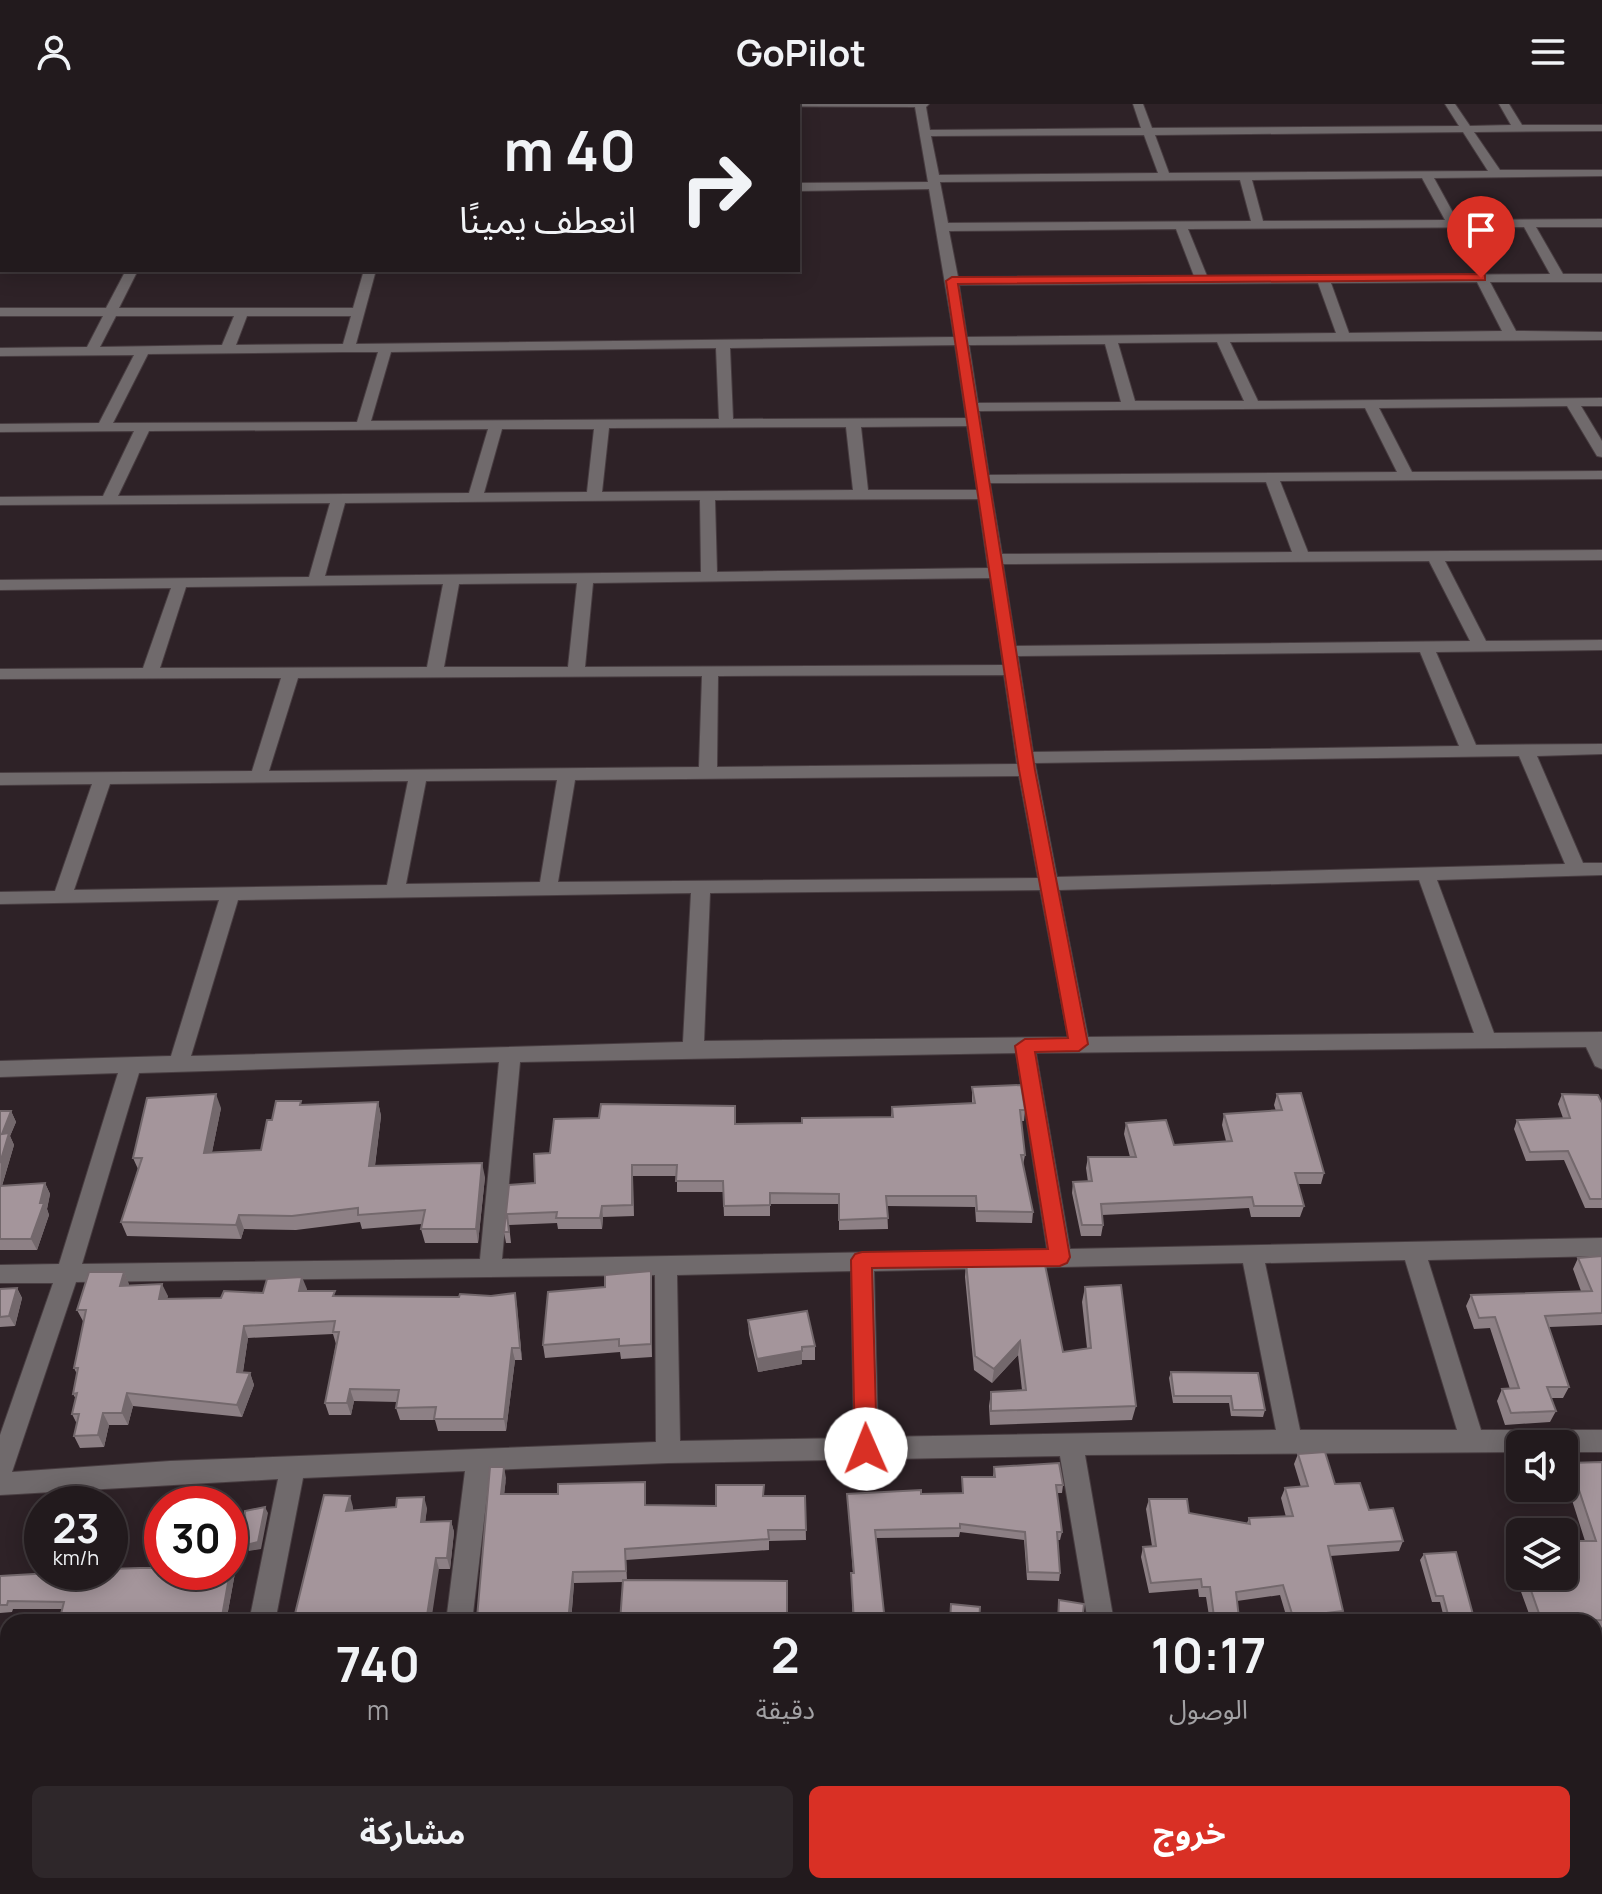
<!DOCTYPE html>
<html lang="ar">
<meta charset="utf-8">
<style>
:root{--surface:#221a1d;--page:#2e272a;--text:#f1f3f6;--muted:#a2a1a4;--line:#3f383b;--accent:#d93025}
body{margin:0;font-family:Manrope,"Noto Sans Arabic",sans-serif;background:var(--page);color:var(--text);direction:rtl;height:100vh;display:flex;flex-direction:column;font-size:30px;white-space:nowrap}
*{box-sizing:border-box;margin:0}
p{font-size:26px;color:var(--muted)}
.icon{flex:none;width:44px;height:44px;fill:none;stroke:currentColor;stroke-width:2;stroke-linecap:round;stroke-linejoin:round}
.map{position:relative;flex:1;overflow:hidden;direction:ltr}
.side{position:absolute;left:0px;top:1510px;width:1602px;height:280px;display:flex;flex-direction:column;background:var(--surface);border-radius:24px 24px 0 0;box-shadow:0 4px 20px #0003,0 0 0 2px var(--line);direction:rtl}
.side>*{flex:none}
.banner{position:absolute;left:0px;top:0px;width:800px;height:168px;box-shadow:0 4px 20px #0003,0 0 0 2px var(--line);direction:rtl;background:#221a1d;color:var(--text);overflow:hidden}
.controls{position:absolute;left:1506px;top:1326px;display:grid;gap:16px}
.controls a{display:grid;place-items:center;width:72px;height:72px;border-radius:12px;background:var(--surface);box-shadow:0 4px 20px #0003,0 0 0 2px var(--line);font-size:40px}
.speed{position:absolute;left:24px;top:1382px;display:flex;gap:16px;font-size:40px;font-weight:700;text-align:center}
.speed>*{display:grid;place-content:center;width:104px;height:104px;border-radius:50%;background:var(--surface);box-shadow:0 4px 20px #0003,0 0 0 2px var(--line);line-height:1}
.speed small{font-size:20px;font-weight:400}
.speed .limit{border:12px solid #d22;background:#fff;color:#111}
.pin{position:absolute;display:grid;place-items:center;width:68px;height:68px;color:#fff;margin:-82px -34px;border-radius:50% 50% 50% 0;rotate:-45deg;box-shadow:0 0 8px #0007}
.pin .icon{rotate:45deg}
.me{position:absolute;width:88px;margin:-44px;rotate:359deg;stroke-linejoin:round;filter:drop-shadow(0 0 6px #0008)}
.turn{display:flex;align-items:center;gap:28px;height:168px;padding:0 32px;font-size:36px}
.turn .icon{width:104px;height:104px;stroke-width:2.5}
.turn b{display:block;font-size:56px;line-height:68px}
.eta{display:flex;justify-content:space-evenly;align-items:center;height:136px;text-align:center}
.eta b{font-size:48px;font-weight:700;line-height:56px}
.primary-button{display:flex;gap:16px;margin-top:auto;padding:16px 32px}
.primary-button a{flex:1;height:92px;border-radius:12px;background:var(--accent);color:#fff;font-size:32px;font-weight:700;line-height:92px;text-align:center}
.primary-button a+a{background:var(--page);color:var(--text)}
header{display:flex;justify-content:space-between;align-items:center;height:104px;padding:0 32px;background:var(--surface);font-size:36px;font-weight:700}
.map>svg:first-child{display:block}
</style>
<header><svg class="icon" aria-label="menu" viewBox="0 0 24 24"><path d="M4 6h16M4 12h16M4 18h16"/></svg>GoPilot<svg class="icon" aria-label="person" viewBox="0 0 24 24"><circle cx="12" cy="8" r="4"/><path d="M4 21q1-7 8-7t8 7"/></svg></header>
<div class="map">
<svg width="1602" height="1790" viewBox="0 0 1602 1790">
<rect width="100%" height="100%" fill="#2e2227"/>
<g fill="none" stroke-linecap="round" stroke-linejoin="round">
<g stroke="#483d41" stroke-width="2">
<path id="minor" d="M417,0H427V2H417Z
M624,0H634V2H624Z
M675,0H929L926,3L930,26L1141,24L1133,0H1143L1152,24L1459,22L1445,0H1455L1470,22L1511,21L1499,0H1509L1522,21H1602V27L1474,28L1500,66H1602V72L1434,74L1457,116L1602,115V123H1536L1563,170H1602V178H1490L1516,227L1602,228V236L1230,238L1258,297L1602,294V302H1581L1602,337V353L1597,352L1567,302L1379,304L1412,368L1602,367V375L1280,377L1308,448L1602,446V456L1445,457L1486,537L1602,536V546L1436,548L1476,641L1602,640V650L1537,652L1583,759H1602V771L1437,776L1494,929L1602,928V965L1595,962L1586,943L1036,949L1070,1145L1602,1134V1152L1428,1156L1481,1326H1602V1348H1564V1340H1520V1348L1085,1351L1114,1518H1088L1060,1352L668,1359L490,1366L472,1518H446L465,1367L303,1374L275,1518H249L278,1375L0,1391V1331L53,1179H0V1161L59,1160L118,969L0,973V957L171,952L219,796L0,800V788L55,787L92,680L0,681V669L252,667L281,574L0,575V565L143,564L171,484L0,486V476L309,473L330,399L0,401V393L103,392L134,327L0,328V320L99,319L134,251L0,252V244L87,243L103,212H0V204H106L126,166H138L119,204H353L364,166H376L356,240L954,233L929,85L798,87V79L928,78L915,3L674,2ZM1463,28L1488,67L1169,69L1155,31ZM1144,31L1158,69L939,71L931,32ZM1422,74L1445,116L1263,117L1252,76ZM1240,76L1251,117L948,119L940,78ZM1524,123L1550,170L1207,172L1188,125ZM1176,125L1194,172L958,173L949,127ZM1477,178L1502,227L1349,229L1331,179ZM1318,179L1336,229L967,233L959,181ZM116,212H234L222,241L100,243ZM247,212H351L343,240L236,241ZM1217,238L1244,297H1135L1118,239ZM1105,240L1121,298L978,299L969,241ZM955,241L966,314L733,315L730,244ZM716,244L719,315L371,317L391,248ZM343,248H378L357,318L113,319L148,250ZM1365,304L1397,368L989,371L979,307ZM967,322L977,386H868L861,323ZM846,323L853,386L602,388L609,324ZM488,325L469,389L118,392L149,327ZM502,325H594L587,388L484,389ZM1266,378L1292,448L1002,450L990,379ZM978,395L988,464L717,468L715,396ZM700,396L701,468L325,472L345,399ZM1429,457L1470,537L1016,542L1003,460ZM990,474L1003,561L585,563L593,479ZM577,479L568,563H444L459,480ZM443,480L427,563L160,564L186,483ZM1420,548L1459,642L1033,648L1018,552ZM1004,571L1017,660L717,663L718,572ZM702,572L699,663L269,667L298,574ZM1519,652L1565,760L1057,773L1035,659ZM1019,672L1038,774L558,778L575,676ZM557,676L540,778L406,780L426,677ZM408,677L387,781L74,786L110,680ZM1419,776L1474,929L1088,933L1059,786ZM1040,786L1068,933L704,937L710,789ZM691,789L683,938L191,952L238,796ZM1016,949L1047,1145L502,1155L520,958ZM499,958L480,1155L82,1160L139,969ZM1405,1156L1457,1326H1300L1265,1159ZM1243,1159L1276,1326L878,1333L874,1167ZM851,1167L854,1334L680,1337L677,1171ZM655,1171L656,1338L170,1357L12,1368L76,1178Z
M0,4H2V10H0Z
M0,78H2V86H0Z
M0,144H2V152H0Z
M1594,1559H1602V1585H1594Z
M0,1586H8V1612H0Z
M625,1782H655L654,1790H624Z
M899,1782H929V1790H899Z
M1380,1782H1410L1412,1790H1382Z"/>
</g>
<use href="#minor" fill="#706a6c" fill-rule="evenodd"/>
</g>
<path fill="#8d8085" d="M972,983L1025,1006L1024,1017H1021L1025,1051L1023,1061L1033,1108L1032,1119L976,1118L975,1103L887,1102L888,1125L839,1126V1100H770V1112H724L723,1088H677V1072H633L634,1112L603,1113L602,1125H558L557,1119L509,1121L511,1139H506L504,1128L509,1081L535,1079L550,1049L735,1020L802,1019L891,1013L892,1003L972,999Z
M1277,990L1324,1069L1321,1080H1298L1304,1102L1300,1113H1251L1249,1104L1102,1111L1103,1121L1101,1132H1081L1072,1089L1073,1078H1088L1086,1064L1088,1053H1130L1124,1030L1126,1019L1174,1041L1226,1037L1222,1021L1224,1010L1276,1007L1274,1001Z
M1562,990L1602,999V1104H1585L1564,1056L1526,1057L1514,1025L1517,1016L1563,1014L1558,1000Z
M378,998L381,1012L375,1062L485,1073L478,1139H425L421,1125L422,1120L362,1125L360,1118L296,1126L244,1125L241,1135L127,1132L121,1118L138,1065L133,1054L221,1004L212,1048L261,1046L272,1016L303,1001Z
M0,1007H11L16,1018L10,1032L14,1041L2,1082L45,1079L50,1090L47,1105L49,1111L37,1146H0Z
M1602,1152V1221L1549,1223L1569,1283L1563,1294H1551L1556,1307L1550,1318L1505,1321L1497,1297L1502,1285H1510L1490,1224L1474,1225L1466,1202L1471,1191L1581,1187L1573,1165L1578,1154Z
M966,1158L1063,1248L1087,1244L1082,1198L1085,1183L1136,1302L1132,1316L990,1321L989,1302L991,1288L1022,1286L1018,1251L992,1279L974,1266L965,1173Z
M124,1168L129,1182L168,1192L167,1194H221L307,1185L306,1187L336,1192L459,1193L491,1192L515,1189L522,1256H515L506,1327H438L435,1316H400L396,1304L397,1298L354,1297L351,1311H329L325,1299L336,1240L333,1230L248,1234L243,1268L250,1269L254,1281L242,1313L133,1302L128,1321H109L104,1343L80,1344L74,1332L77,1320L72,1310L76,1295L73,1290L77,1270L74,1264L84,1219L77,1206Z
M652,1180V1253L621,1255L620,1248L545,1254L543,1241L605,1183Z
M17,1184L22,1194L15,1222L0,1223V1185Z
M748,1216L815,1242V1256H802V1260L758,1268L749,1230Z
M1171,1268L1265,1306L1263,1313L1231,1312L1229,1299H1173L1169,1274Z
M1298,1350L1335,1380L1369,1406L1403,1437L1399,1447L1330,1452L1343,1507L1339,1517L1288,1518L1280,1491L1237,1497L1239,1514L1238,1518H1210L1206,1493H1199L1198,1485L1149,1489L1141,1453L1143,1443L1152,1442L1146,1405L1149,1395L1189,1409L1247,1419L1249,1414L1286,1413L1281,1394L1285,1384L1301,1383L1294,1360Z
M1602,1358V1527H1594V1518H1532L1516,1474L1520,1467V1472H1564L1585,1437L1564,1371L1570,1359Z
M994,1363L1063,1381L1062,1389H1057L1062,1428L1060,1436H1058L1060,1469L1059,1477L1027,1476L1024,1436L960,1428L959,1433L876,1434L885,1518H853L851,1477V1469H853L847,1390L962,1389V1373H993Z
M506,1374L504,1390L646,1389V1401L716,1402L764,1392H805L806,1436L769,1437V1446L626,1456L627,1476L623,1478L574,1479L571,1518H478L477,1514Z
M353,1403V1407L427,1404L425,1418L451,1417L454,1428L450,1465H439L293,1518Z
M235,1440L239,1447L226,1518L62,1505H13L12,1508L0,1509V1472L230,1468Z
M1424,1450L1475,1518H1445L1440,1498H1432L1420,1456Z
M115,1782L113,1790H5Z
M162,1782H245L244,1790L187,1787H165Z
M304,1782H353L352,1790H303Z
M997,1782H1096L1097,1790H997Z
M1216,1782H1364L1366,1790H1218Z"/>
<path fill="#73686c" d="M216,990L221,1004L209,1063L204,1049Z
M378,998L381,1012L373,1076L369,1062Z
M11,1007L16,1018L10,1032L14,1041L0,1088L2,1030Z
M482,1059L485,1073L478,1139L476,1125Z
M45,1079L50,1090L47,1105L49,1111L37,1146L31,1135Z
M602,1102L603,1113L602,1125L600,1114Z
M239,1111L244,1125L241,1135L236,1121Z
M651,1167L652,1180V1253L651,1240Z
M124,1168L129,1180L125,1195L120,1182Z
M302,1173L307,1185L303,1200L299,1187Z
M162,1180L168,1192L165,1207L159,1195Z
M17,1184L22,1194L15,1222L9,1212Z
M515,1189L517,1202L522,1256L520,1244Z
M244,1222L248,1234L241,1280L237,1268Z
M1020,1237L1018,1251L992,1279L994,1265Z
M512,1244L515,1256L506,1327L504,1315Z
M802,1247V1260L758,1268L757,1255Z
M250,1269L254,1281L242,1313L237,1301Z
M350,1285L354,1297L351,1311L347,1299Z
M127,1289L133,1302L128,1321L122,1309Z
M103,1309L109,1321L104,1343L98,1331Z
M504,1363L506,1374L503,1401L501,1390Z
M350,1392L353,1403L350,1418L346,1407Z
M424,1393L427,1404L424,1429L421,1418Z
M265,1403L268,1409L261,1445L249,1447L246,1441Z
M451,1417L454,1428L450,1465L447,1454Z
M235,1440L239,1447L226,1518H221Z
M436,1454L439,1465L431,1518H426Z
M573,1468L574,1479L571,1518H568Z
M108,1782H115L113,1790L108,1783Z
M240,1782H245L244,1790H238Z
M347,1782H353L352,1790H347Z"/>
<path fill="#a4959b" stroke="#73686c" stroke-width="2" d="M1021,981L1025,1006H1020L1025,1051H1021L1033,1108L977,1107L976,1092H886L888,1114L839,1116V1090L770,1089V1101L724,1102L723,1077H676L677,1061H632V1101L602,1102L600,1114H556L557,1108L507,1110L509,1128H504L509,1081L535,1079L534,1050L550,1049L554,1015L599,1014L601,1000L735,1002V1020L802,1019V1014L893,1013L892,1003L975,999L972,983Z
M1301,989L1324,1069H1295L1304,1102H1254L1252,1093L1101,1100L1103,1121H1082L1073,1078L1092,1077L1088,1053H1136L1126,1019L1166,1016L1174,1041L1232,1037L1224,1010L1282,1006L1277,990Z
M216,990L204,1049L261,1046L267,1016H272L276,997H301L300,1001L378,998L369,1062L482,1059L476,1125H421L425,1106L358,1111V1104L292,1112L239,1111L236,1121L121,1118L142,1054H133L147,994Z
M1562,990L1598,991L1602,999V1095H1590L1568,1047L1530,1048L1517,1016L1570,1014Z
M0,1007H11L2,1030L9,1029L0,1059Z
M45,1079L40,1099H44L31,1135H0V1082Z
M1602,1152V1209L1545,1212L1569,1283H1547L1556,1307L1511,1309L1502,1285L1519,1284L1495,1213L1479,1214L1471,1191L1592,1187L1578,1154Z
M966,1158L1045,1161L1063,1248L1091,1244L1085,1183L1121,1181L1136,1302L991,1307V1288L1026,1286L1020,1237L994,1265L975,1252Z
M651,1167V1240L619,1242V1235L543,1241L548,1188L605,1183V1171Z
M89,1168H124L120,1182L162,1180L159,1195L221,1194L224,1187L263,1189L267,1175L302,1173L299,1187H335L333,1192L459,1193L460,1190L491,1192L515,1189L520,1244H512L504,1315H434L436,1303L396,1304L399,1286L350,1285L347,1299H325L339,1228H333L335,1217L244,1222L237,1268L250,1269L237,1301L127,1289L122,1309H103L98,1331L74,1332L79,1310H72L77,1289L73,1290L78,1264H74L86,1206H77Z
M17,1184L9,1212L0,1213V1185Z
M807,1207L815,1242L802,1243V1247L757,1255L748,1216Z
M1171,1268L1258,1269L1265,1306H1233L1231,1292H1174Z
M1325,1348L1335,1380L1360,1379L1369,1406L1393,1404L1403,1437L1328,1442L1343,1507L1293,1513L1283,1481L1236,1488L1239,1514L1214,1513L1210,1483H1202L1201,1475L1151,1479L1143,1443L1156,1442L1149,1395H1187L1189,1409L1250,1420L1249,1414L1293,1412L1285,1384L1308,1382L1298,1350Z
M1602,1358V1516L1542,1518L1526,1472H1564V1437H1596L1570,1359Z
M1059,1359L1063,1381H1056L1062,1428H1057L1060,1469L1028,1468L1025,1428L960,1420V1424L875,1426L885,1518H854L851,1469H854L847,1390L921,1386V1390L963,1389L962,1373H995L994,1363Z
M490,1363H504L501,1390H558V1380L645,1378V1401L716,1402V1381H764L763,1392H805L806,1426H768L769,1435L625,1445L626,1467L573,1468L568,1518H504L505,1512L477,1514Z
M324,1391L350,1392L346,1407L396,1403L397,1394L424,1393L421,1418L451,1417L447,1454H436L426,1518H293Z
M265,1403L258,1438L246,1441L245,1407Z
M230,1440H235L221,1518H59L64,1498L8,1497L7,1501H0V1472L68,1468H110V1465L140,1464H162V1468H230Z
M1456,1448L1475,1518H1450L1443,1492H1436L1424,1450Z
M623,1476L787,1477V1518H620Z
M1059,1496L1084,1500L1082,1518H1058Z
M951,1500L980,1503L979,1518H950Z
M7,1779H8V1782H108L86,1785L85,1790H5Z
M188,1782H240L238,1790H187Z
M304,1782H347L346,1788L303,1790Z
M393,1782H421V1790H392Z
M469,1782H562V1790H468Z
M998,1782H1096L1097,1790H1065V1787L998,1785Z
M1222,1782H1364L1366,1790H1336L1335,1783L1223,1788Z"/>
<path fill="#d93025" stroke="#8d1f18" stroke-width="2" d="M1481,170L1485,171V176L958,180L1035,666L1088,940L1079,947L1035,948L1070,1153L1067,1159L1060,1162L872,1164L877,1345L874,1352L866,1355L858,1352L855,1345L851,1156L855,1150L862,1148L1048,1145L1015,942L1025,935L1068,934L1019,666L946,177L952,173Z"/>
</svg>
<div class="controls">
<a><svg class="icon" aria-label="sound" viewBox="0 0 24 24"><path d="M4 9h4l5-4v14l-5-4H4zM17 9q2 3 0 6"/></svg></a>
<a><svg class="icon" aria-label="layers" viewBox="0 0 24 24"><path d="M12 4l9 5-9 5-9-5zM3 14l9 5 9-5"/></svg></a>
</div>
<div class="speed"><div>23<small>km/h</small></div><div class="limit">30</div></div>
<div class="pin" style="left:1481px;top:174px;background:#d93025"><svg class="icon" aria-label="arrive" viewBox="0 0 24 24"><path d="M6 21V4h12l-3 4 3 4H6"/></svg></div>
<svg class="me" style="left:866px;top:1345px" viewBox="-20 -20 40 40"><circle r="19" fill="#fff"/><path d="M0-13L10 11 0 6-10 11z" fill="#d93025"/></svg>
<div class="banner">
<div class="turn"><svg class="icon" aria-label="right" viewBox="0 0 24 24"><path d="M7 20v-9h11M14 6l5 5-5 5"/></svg><div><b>40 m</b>انعطف يمينًا</div></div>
</div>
<section class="side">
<div class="eta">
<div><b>10:17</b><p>الوصول</p></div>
<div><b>2</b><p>دقيقة</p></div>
<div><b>740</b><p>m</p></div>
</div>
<div class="primary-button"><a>خروج</a><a>مشاركة</a></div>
</section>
</div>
